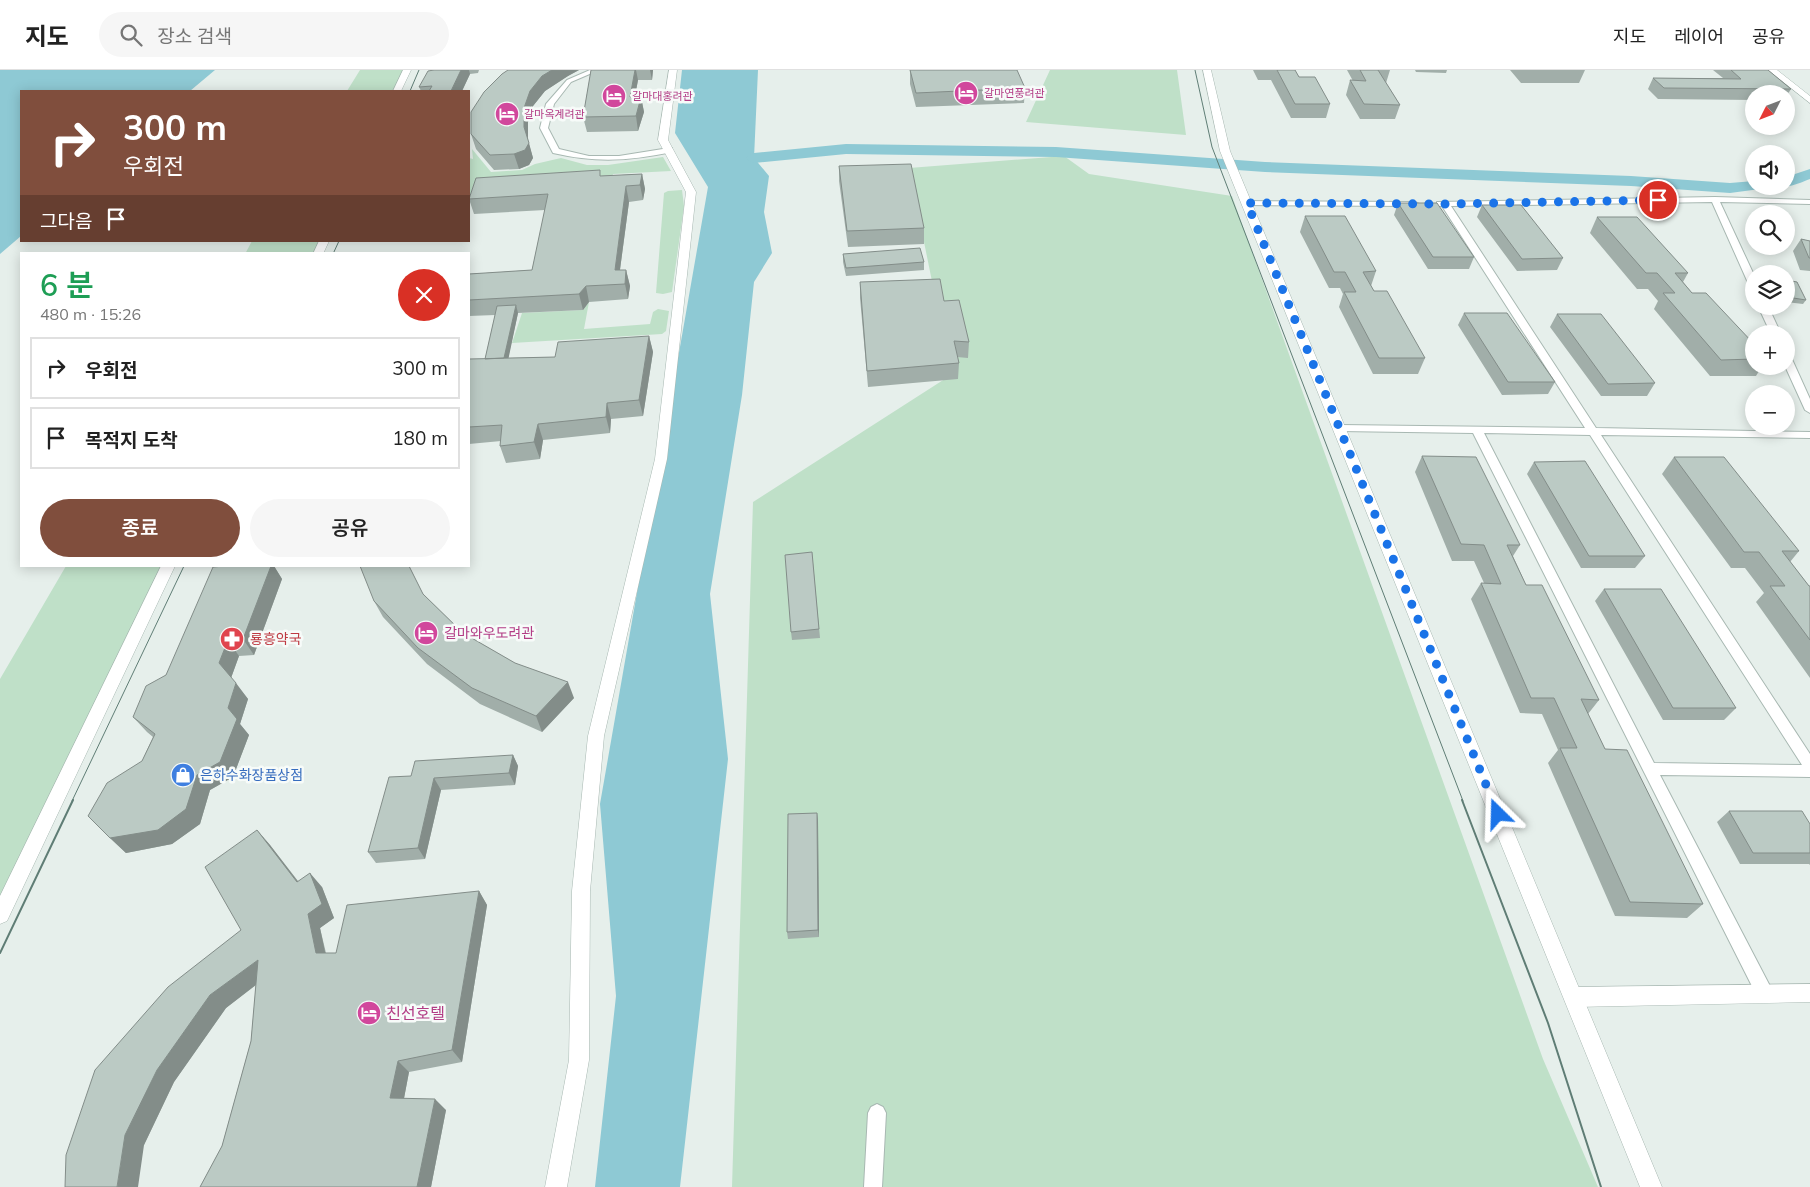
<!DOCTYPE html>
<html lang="ko">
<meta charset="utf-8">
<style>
:root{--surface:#fff;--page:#f6f6f6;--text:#222;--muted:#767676;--line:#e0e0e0;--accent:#804e3d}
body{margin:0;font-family:Mulish,"Noto Sans KR",sans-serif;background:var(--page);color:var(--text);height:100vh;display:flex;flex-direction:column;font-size:19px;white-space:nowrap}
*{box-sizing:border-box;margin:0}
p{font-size:16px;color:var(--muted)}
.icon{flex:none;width:28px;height:28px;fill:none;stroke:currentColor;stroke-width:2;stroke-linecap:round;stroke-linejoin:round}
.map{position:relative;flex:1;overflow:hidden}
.details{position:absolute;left:20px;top:182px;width:450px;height:315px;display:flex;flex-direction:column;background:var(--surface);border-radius:0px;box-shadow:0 2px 12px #0003}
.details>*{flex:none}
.guide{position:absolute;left:20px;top:20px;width:450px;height:152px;border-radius:0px;box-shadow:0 2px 12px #0003;background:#804e3d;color:#fff;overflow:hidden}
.needle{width:32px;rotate:228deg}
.fabs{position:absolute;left:1745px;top:15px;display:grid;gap:10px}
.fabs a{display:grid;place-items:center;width:50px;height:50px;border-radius:50%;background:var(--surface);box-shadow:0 2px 12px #0003;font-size:25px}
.pin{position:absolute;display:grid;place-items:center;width:42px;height:42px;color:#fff;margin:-21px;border:2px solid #fff;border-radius:50%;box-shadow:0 1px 5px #0007}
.me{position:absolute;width:55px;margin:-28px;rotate:338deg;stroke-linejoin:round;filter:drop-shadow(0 0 4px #0008)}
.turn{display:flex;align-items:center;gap:18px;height:105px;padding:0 20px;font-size:22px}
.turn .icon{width:65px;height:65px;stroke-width:2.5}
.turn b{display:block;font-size:35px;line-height:42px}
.then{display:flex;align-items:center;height:48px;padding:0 20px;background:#0003;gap:10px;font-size:19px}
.round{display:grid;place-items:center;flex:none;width:52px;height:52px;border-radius:26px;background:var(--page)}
.head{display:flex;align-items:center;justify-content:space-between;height:85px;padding:0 20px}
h1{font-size:30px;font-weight:600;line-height:38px;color:#1e9e55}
.action{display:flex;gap:10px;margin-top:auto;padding:10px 20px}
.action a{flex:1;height:58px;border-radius:30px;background:var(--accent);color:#fff;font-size:20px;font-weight:600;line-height:58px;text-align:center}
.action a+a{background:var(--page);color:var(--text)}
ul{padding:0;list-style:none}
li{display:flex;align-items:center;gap:15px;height:62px;margin:0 10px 8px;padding:0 10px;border:2px solid var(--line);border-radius:0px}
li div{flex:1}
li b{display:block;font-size:19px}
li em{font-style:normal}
header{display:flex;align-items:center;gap:30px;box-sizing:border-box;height:70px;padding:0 25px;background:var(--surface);border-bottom:1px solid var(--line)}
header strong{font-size:24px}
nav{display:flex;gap:28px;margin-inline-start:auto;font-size:18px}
.search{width:350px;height:45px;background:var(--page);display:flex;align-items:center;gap:12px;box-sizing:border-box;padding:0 18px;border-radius:28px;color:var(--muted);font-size:19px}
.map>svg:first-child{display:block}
</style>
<header>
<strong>지도</strong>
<div class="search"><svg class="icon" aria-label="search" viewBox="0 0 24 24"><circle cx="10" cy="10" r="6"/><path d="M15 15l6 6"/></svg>장소 검색</div>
<nav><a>지도</a><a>레이어</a><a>공유</a></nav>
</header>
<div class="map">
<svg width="1810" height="1117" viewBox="0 0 1810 1117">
<rect width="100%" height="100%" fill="#e6efeb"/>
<path fill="#bfe0c8" d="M360,0H407L397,21H347Z
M1050,0H1177L1186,65L1026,52Z
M472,79L491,102L522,100L535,94L561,88L587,95H608L663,87L671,101L613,104L609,115L469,124V88L473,89Z
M1064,86L1089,104L1232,126L1543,989L1598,1117H732L753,432L951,305L909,98Z
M682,120L684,136L672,222L663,224L656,223L664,123L668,121Z
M252,171H324L318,184H245Z
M589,232L584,259L650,254L653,242L658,239L669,241L666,261L662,264L512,273L522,243L583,240Z
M66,496H168L0,845V609Z"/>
<path fill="#8ec9d4" d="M0,0H215L190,21H21V166L0,184Z
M682,0H758L754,88L769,106L764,142L772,183L754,212L742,325L710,524L728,689L680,1117H595L616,926L600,734L708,117L675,63Z"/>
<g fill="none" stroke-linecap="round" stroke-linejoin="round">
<path fill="#8ec9d4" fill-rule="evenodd" d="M846,74L1056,77L1265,92L1631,106L1730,113L1754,111V116H1762L1760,119L1730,123L1631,116L1265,102L1056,87L846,84L754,93L749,91L746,88L749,85L754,83Z
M1810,99V109C1802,112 1792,117 1784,116H1786V107Z"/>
<g stroke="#a8b8b2" stroke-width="2">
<path id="service" d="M590,0H599L571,12L554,34L548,58L559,79L589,86H619L669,78H672V82C628,91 597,93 553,83L540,58L546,34L567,10Z
M1715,127L1810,130V134L1720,132L1754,205V218L1749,215L1712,132L1451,136L1596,358L1810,362V368L1601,365L1810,684V707L1660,705L1771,918L1773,924L1771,930L1765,932L1759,930L1473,363L1340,361L1335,358L1340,355L1585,358L1442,136H1437V132ZM1484,363L1590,365L1802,695L1654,693Z
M1244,131L1415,132L1419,134L1415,136L1247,135H1244Z
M1758,236H1768L1781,264H1771Z
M1786,284L1791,287L1810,329V343L1805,340L1785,296Z
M877,1034L883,1037L886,1043L882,1117H864L868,1043L871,1037Z"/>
</g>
<g stroke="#a8b8b2" stroke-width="1">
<path id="minor" d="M669,0H677L668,70L696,122L667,389L604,666L590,821L589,990L567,1117H545L569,990L572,821L588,666L655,389L686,122L658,70Z
M1810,914V932L1574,937L1567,934L1564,927L1567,920L1574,917Z"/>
</g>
<g stroke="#a8b8b2" stroke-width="1">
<path id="tertiary" d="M403,0H411L401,21H393Z
M1203,0H1211L1230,81L1662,1117H1640L1220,81Z
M1768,0H1777L1810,26V33Z
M319,171H329L323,184H313Z
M161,496H175L7,851L0,854V826Z"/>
</g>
<use href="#service" fill="#fff" fill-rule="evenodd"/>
<use href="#minor" fill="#fff" fill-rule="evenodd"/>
<use href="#tertiary" fill="#fff" fill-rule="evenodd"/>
<path stroke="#5f7d75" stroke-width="1" d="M1195,0L1212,77L1463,731
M410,21L419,0
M333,184L339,171
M72,731L184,496"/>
<path stroke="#5f7d75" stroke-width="2" d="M1462,730L1548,953L1601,1117
M0,883L73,730"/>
</g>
<path fill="#a1aea9" d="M434,0H479L478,3L470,4L462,21H421L419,17Z
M508,0H579L568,6L545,21L533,36L528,52V71L533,88L529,95L519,99L494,100L476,79L471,64Z
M591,0H653L652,10H638L635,27H641L644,42L638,61L587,62L583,47Z
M910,0L1025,18L1024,33L916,37L910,14Z
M1253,0H1295L1299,7L1330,34L1326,48H1291L1271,10H1258Z
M1347,0H1390L1386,13L1400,35L1395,49H1360L1346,25L1350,10L1353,11Z
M1415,0H1447L1446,3L1416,2Z
M1510,0H1585L1579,13H1521Z
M1713,0H1768L1791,19L1786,27V24H1754V30L1658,29L1648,19L1653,8H1723Z
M839,96L924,158V174L848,177L839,111Z
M642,104L645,119L643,130L629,132L620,200H626L630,216L628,229L589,232L583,240L518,243L508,288L555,287L649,266L653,282L643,346L611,349L610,363L543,370L540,389L506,393L500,376L501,371L469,374V289H485L495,245L469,246V204L532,200L545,140L474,144L469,129L601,106Z
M1398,133L1474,187L1469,199H1428L1394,145Z
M1482,135L1563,188L1557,200L1517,201L1477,147Z
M1305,146L1376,201L1371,216L1374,221L1425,288L1418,304H1373L1339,237L1343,224L1340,218H1329L1300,162Z
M1597,147L1688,203L1683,212L1692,223L1754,274V296H1762L1756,306H1710L1654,239L1658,231L1648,219H1637L1590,163Z
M1801,169L1810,171V201L1800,200L1793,181Z
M843,184L924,192V200L846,206L843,192Z
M1786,210L1806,230L1803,234L1786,232Z
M860,212L944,231L969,272L968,288L957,287L959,293L958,309L868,317L860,228Z
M1464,243L1555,312L1548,324L1502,325L1458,255Z
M1557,244L1655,313L1647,326H1601L1550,257Z
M1422,386L1520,475L1513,486L1526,515L1599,630L1588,644L1605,679L1703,834L1687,848L1615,846L1548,693L1558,680L1542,644L1520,643L1471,529L1481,513H1484L1474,491H1452L1415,402Z
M1674,387L1799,481L1790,492L1809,516H1810V608L1756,532L1764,523L1745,498H1731L1662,404Z
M1534,392L1645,486L1635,498H1581L1527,404Z
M812,482L820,568L792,570L791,562Z
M222,496H274L282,509L254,585L239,586L231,608L248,629L240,654L249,665L233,707L210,720L200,754L172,774L126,783L110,768L142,691L153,667L147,662L133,647L166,605Z
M410,496V499L423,524L463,563L574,628L542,662L480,634L427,594L383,547L374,531Z
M1604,519L1736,638L1724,650H1663L1595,531Z
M513,685L518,696L515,715L441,720L425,789L376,793L368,782L411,706Z
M1729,741L1810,754V795L1809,794H1740L1717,752Z
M817,743L818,751L819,867L788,869L787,862Z
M257,760L270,775L298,811L322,817L334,848L320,858L326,883H336L479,821L487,835L462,992L409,1002L404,1028L446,1040L431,1117H200L222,1076L251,971L256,915L226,938L174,1012L144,1075L65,1117L241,860Z"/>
<path fill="#838d89" d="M461,0H469L470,4L462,21H451Z
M552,0H579L568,6L545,21L533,36L528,52V72L524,57V38L530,21L542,6Z
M635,0H636L638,10L632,41L630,27Z
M650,0H653L652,10Z
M641,27L644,42L638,61L636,46Z
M529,73L533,88L529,95L519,99L514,84Z
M642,104L645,119L643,130L640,115Z
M626,116L629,132L618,214L615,200Z
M626,200L630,216L628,229L625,214Z
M586,216L589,232L583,240L579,224Z
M516,235L518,243L505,305L502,296Z
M649,266L653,282L643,346L639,330Z
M607,333L611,349L610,363L606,347Z
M538,354L543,370L540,389L534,372Z
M271,496H274L282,509L254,585L243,569Z
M228,570L239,586L231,608L219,593Z
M568,612L574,628L542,662L536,646Z
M236,613L248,629L240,654L249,665L233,707L210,720L200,754L172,774L126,783L110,768L197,705L228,638Z
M513,685L518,696L515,715L509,703Z
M434,708L441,720L425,789L418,778Z
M817,743L818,751L819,867L818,860Z
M257,760L270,775L309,826L297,812Z
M310,803L322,817L334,848L320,858L328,896L316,883L308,844Z
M479,821L487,835L462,992L452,980Z
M258,890L271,903L226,938L174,1012L144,1075L138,1117H117L125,1065L157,1000L210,925Z
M398,991L409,1002L402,1039L390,1028Z
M435,1029L446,1040L431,1117H417Z"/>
<path fill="#bbcac4" stroke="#838d89" d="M434,0H461L451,21H429L432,16L419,17L428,1Z
M508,0H552L542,6L530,21L524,38V57L529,73L525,80L514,84L490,85L471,64V42L484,22L502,4Z
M591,0H635L630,27H641L636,46L583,47Z
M910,0H1017L1025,18L916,23Z
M1277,0H1295L1299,7H1315L1330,34H1295Z
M1360,0H1378L1400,35L1364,34L1350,10L1366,11Z
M1731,0H1768L1791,19L1664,18L1653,8L1741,9Z
M911,94L924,158L847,161L839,96Z
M600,100V106L642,104L640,115L626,116L615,200H626L625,214L586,216L579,224L469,230V204L532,200L548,124L469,129L476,108Z
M1398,133H1437L1474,187H1433Z
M1482,135H1521L1563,188L1522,189Z
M1305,146H1345L1376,201L1363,202L1374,221H1387L1425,288H1379L1344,222H1356L1345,202H1334Z
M1597,147H1637L1688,203H1675L1692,223H1706L1754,274V289L1721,290L1663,223H1675L1657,203H1646Z
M1801,169L1810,171V188H1809Z
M920,178L924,192L846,198L843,184Z
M940,209L944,231L959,230L969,272L954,271L959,293L867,301L860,212Z
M1786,210L1797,212L1806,230L1787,227Z
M516,235L504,288L485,289L497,236Z
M1464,243H1507L1555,312H1508Z
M1557,244H1601L1655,313L1608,314Z
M649,266L639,330L607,333L606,347L538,354L534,372L500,376L502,355L469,357V289L555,287L558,272Z
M1422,386L1476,387L1520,475H1507L1526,515H1542L1599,630L1581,629L1605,679L1627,680L1703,834L1630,832L1560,678H1577L1554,628H1531L1481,513L1501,514L1484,475L1461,474Z
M1674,387H1724L1799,481H1782L1809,516H1810V570L1770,516H1785L1759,482H1744Z
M1585,391L1645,486H1589L1534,392Z
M812,482L819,559L791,562L785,485Z
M224,496H271L243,569L228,570L219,593L236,613L228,638L237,649L220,692L197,705L186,739L158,760L110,768L88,746L107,713L142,691L155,664L133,647L146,616L166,605L213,497Z
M360,496H409L423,524L463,563L515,593L568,612L536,646L472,618L418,578L374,531Z
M1604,519H1661L1736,638H1673Z
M513,685L509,703L434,708L418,778L368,782L389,707L411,706L415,691Z
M1729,741H1802L1810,754V783H1753Z
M817,743L818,860L787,862L788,744Z
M257,760L297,812L310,803L322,834L308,844L316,883H336L347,835L479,821L452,980L398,991L390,1028L435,1029L417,1117H200L222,1076L251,971L258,890L210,925L157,1000L125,1065L117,1117H65L66,1085L95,1000L168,917L241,860L205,797Z"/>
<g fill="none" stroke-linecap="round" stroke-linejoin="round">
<path stroke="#1a73e8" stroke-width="9" stroke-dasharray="0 16.2" d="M1498,744L1247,133L1445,134L1658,130"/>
</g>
<defs>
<g id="hotel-disc" transform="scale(1.25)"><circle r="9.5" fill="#d1479c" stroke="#f7fbf9"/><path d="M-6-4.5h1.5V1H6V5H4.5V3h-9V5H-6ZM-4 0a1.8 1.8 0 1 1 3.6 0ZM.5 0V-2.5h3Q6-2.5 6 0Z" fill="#fff"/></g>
<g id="pharmacy-disc" transform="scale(1.25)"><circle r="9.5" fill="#e0444e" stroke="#f7fbf9"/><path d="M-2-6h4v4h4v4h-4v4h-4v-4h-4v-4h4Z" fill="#fff"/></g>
<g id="shop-disc" transform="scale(1.25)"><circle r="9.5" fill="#3f7fe0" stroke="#f7fbf9"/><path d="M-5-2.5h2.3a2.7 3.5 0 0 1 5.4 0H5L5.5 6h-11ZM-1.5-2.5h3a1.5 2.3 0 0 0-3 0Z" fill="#fff"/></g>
</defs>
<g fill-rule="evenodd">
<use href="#hotel-disc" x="966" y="23"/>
<use href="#hotel-disc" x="614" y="26"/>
<use href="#hotel-disc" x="507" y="44"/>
<use href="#hotel-disc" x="426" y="563"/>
<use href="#pharmacy-disc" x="232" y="569"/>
<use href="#shop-disc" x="183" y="705"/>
<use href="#hotel-disc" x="369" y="943"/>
</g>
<g text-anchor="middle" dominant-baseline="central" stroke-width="5" stroke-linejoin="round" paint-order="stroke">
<g font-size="11" fill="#b23c85" stroke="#f7fbf9" text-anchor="start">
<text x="984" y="23">갈마연풍려관</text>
<text x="632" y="26">갈마대홍려관</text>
<text x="524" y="44">갈마옥계려관</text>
</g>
<g font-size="14" fill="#b23c85" stroke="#f7fbf9" text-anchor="start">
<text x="444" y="563">갈마와우도려관</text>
</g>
<g font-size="14" fill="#be3a42" stroke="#f7fbf9" text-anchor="start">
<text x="250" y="569">룡흥약국</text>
</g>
<g font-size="14" fill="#366cbe" stroke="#f7fbf9" text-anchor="start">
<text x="200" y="705">은하수화장품상점</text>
</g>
<g font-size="16" fill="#b23c85" stroke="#f7fbf9" text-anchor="start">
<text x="386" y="943">친선호텔</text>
</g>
</g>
</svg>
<div class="fabs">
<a><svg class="needle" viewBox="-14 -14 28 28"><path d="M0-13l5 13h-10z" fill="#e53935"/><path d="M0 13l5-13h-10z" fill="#767676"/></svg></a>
<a><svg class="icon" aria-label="sound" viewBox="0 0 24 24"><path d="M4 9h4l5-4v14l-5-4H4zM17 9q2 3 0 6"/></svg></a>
<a><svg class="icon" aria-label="search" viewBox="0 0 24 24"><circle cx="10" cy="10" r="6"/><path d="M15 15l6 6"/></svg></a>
<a><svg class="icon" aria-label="layers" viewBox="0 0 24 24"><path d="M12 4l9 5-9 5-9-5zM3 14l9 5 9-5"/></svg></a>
<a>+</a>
<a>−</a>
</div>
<div class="pin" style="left:1658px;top:130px;background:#d93025"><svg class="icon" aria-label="arrive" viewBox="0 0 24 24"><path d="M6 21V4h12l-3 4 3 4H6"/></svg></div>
<svg class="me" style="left:1498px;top:744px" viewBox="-20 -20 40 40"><path d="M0-17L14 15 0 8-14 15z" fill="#1a73e8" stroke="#fff" stroke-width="4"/></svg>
<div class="guide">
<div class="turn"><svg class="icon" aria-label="right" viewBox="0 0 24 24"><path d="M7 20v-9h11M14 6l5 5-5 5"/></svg><div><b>300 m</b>우회전</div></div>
<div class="then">그다음<svg class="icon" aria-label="arrive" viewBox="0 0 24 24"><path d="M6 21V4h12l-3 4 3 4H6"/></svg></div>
</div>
<section class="details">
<div class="head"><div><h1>6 분</h1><p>480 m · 15:26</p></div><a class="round" style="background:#d93025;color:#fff"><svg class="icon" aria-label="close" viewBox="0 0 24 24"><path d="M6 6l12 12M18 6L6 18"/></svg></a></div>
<ul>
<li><svg class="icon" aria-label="right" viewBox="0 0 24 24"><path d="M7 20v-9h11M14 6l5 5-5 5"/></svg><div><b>우회전</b></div><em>300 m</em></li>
<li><svg class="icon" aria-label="arrive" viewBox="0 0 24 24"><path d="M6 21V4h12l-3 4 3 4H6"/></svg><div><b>목적지 도착</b></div><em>180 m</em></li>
</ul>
<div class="action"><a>종료</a><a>공유</a></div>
</section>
</div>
